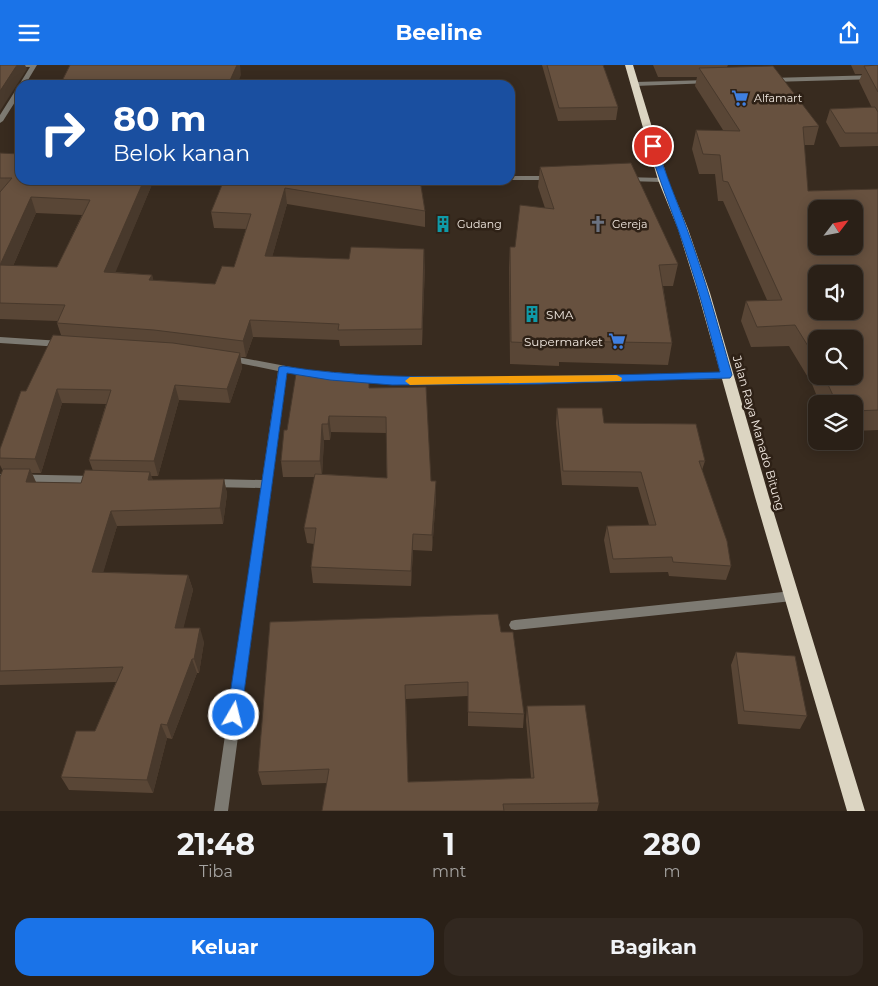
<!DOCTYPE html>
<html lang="id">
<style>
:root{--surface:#2a2017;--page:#322820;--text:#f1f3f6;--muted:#a5a3a1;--line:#463e36;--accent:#1a73e8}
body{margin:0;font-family:Montserrat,sans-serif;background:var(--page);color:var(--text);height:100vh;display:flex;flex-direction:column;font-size:19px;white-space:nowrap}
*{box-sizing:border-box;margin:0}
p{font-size:16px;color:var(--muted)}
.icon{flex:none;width:28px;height:28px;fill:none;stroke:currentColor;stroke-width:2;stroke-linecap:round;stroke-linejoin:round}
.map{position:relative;height:746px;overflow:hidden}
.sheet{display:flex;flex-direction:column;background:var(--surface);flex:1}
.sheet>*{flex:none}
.top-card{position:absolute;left:15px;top:15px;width:500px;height:105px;border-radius:15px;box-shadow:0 2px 12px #0003,0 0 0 1px var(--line);background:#1a4fa0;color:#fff;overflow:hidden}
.needle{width:32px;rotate:58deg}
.controls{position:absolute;left:808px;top:135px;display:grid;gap:10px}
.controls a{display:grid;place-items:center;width:55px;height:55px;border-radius:10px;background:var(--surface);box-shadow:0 2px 12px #0003,0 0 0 1px var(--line);font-size:25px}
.pin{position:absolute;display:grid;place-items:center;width:42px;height:42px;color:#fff;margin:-21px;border:2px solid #fff;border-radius:50%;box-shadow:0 1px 5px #0007}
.me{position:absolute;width:55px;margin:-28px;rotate:8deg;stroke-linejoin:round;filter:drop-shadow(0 0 4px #0008)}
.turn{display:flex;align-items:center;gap:18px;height:105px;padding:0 15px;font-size:22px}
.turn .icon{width:65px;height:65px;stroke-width:2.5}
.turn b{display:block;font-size:35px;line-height:42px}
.eta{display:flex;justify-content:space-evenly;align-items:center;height:85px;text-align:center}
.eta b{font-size:30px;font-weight:700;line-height:35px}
.action{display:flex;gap:10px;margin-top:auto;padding:10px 15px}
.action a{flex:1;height:58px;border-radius:15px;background:var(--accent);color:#fff;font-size:20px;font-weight:700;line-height:58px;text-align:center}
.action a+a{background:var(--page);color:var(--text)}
header{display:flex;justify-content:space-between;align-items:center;height:65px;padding:0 15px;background:var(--accent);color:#fff;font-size:22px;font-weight:700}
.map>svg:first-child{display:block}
</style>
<header><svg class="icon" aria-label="menu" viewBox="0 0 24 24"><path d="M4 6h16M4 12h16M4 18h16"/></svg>Beeline<svg class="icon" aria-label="share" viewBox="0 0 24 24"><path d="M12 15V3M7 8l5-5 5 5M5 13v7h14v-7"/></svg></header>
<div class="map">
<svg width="878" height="746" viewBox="0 0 878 746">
<rect width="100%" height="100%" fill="#382b1f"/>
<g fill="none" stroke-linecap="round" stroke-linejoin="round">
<path fill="#7d7a72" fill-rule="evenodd" d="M0,0H37L25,20H20V29L3,56L0,58V50L17,23L19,21V20L30,2H0Z
M510,111H552L556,113L552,115H510Z
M623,112L663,113L667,115L663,117L626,116H623Z
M0,272L61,276L66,279L61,282L0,278Z
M227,290L307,305L379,311L476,313L727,308L732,311L727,314L427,319L355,316L287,308L228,746H214L261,423L211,422L207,421L206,418L207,415L211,414L262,415L278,306L224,295L222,293Z
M0,409L94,411L98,412L99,415L98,418L94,419L0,417Z
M792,526L796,528L798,531L796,534L792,536L515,565L511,564L509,560L511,556L515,555Z"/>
<path fill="#7d7a72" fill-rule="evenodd" d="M878,10V14L771,17L768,15L771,13Z
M709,15L712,17L711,18L635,21L632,19L635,17Z"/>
<path fill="#dcd5c2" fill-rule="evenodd" d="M625,0H633L668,115L688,164L710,228L769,432L865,746H847L755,432L698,228L678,164L658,115Z"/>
</g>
<path fill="#594636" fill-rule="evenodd" d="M542,0H603L618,42L616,55L558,56Z
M653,0H728L727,2L819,61L814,80H804L808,126L878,124V365L854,366V339H820L812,319L789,281L751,282L741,256L746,236L767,235L723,136H718L715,109H699L692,84L696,65H723L695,21L697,12H658ZM816,274L854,311H816Z
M851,0H878V81L840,82L826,57L830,44L872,43L859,16L862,9H855Z
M0,88L20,115H153V117L115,207L152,210L153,215L215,219L234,202L246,164L214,163L211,147L224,115H420L425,146V162L287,139L272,192L425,200L422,280L340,281L339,275L253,272L246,292H240L242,303L230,338L179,335L158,411H151L153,415L224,414L227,429L223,459L117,461L103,507L188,510L193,525L183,563L204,577L199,608H197L172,674L167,673L153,728L69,725L61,712L95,666L116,617L0,620V412L3,406L0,400V384L26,326L61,270L57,258L58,256L0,254ZM36,148L82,150L57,202L13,201ZM62,338L106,339L89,395L93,406L81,418L36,417L32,408H41Z
M540,102L678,199L673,221H663L672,278L668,300L559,297V301L510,299L509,203L510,182H515L545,143L538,122Z
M335,315L370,323L431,416L436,432L432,486L413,485L411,521L313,518L311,502L314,479L307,478L304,463L315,412H283L281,396L287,365ZM331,367L386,368L387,413L322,409L324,375H330Z
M557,343L604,358L705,396L702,405L731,501L726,515L669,511L668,507L610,508L604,475L607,461L649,460L638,422L562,420L556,358Z
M270,557L501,567L524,649L523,663L468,661V631L406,634L408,717L531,713L526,655L527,641L599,738L597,746H322L327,718L262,720L258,707Z
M736,587L807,651L800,664L738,659L731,600Z"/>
<path fill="#48392c" d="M17,0H25L27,4L0,46V26Z
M237,0H240L241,10L237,20H228Z
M144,115H153V117L109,223L104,207Z
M285,123L287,139L268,207L265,191Z
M31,132L36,148L6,217L0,200Z
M424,184L425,200L422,280V264Z
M152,210L156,226L149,215Z
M250,255L253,272L246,292L243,276Z
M240,288L242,303L230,338L227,324Z
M175,320L179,335L158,411L154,396Z
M57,324L62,338L41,408L35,394Z
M329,351L331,367L330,375L328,359Z
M322,359L324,375L322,412L320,396Z
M30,404L37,420L26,417Z
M150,407L155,422L148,415Z
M224,414L227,429L223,459L220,443Z
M436,416V432L432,486V470Z
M111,446L117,461L99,522L92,507Z
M413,469V485L411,521V506Z
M188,510L193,525L180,577L175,563Z
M200,563L204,577L199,608L194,594Z
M192,594L197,608L172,674L167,660Z
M161,659L167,673L153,728L147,715Z"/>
<path fill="#67513f" stroke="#48392c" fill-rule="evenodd" d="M0,0H17L0,26Z
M70,0H237L228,20H60Z
M547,0H603L618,42L559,43Z
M878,0V27L864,1Z
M773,1L819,61L803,62L808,126L878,124V345L854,346V339H837L824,311H854V274H816V294L795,260L757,262L746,236L782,235L728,117L723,116L720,90L703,89L696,65L740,66L699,3ZM816,144H854V181H816ZM816,209H854V246H816Z
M875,42L878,47V68H845L830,44Z
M0,88L20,89V115H144L104,207L152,210L149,215L215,219L222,201L234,202L251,149L211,147L224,115H420L425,146L285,123L265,191L349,194L351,182L424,184L422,264L338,265L339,259L250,255L243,276L154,265L57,258L65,240L0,238V200L57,202L90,135L31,132L0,200V127L12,113H0Z
M631,98L678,199L659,200L672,278L561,276V279L511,277L510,182H515L520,140L554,144L540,102Z
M53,270L173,278L240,288L227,324L175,320L154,396L89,395L111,325L57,324L35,394L0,393V384L21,326H26Z
M296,309H334L333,315L369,316V323L426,322L431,416H436L432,470L413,469L411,506L311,502L316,463H304L315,409L387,413L386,352L329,351L328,359H322L320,396H281L284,365H287Z
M557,343H602L604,358L696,359L705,396H699L727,476L731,501L673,497L672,492L613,494L607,461L656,460L641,407L563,406Z
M3,404H30L26,417L81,418L85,405L150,407L148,415L224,414L220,443L111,446L92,507L188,510L175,563H200L194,594H192L167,660L161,659L147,715L61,712L76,666H95L123,602L0,606V412Z
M498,549L501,567H513L524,649L468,647V617L405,620L408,717L534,713L527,641L585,640L599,738L503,739L504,746H322L329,704L258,707L270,557Z
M736,587L795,591L807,651L744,646Z"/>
<path fill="#1a73e8" stroke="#114b97" d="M653,78L657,81C665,109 677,136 687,164C705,212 718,261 732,310L730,313L540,319L392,320L330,315L287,308L241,650L239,655L234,656L229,655L227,650L279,302L283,301C351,312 415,312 484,312C563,312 642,309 720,307C708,259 695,211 678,164C668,136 657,109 649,81Z"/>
<path fill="#f59e0b" d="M617,310L622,313L621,316L410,320L405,316L410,312Z"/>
<defs>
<g id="supermarket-bare" transform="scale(1.35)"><path d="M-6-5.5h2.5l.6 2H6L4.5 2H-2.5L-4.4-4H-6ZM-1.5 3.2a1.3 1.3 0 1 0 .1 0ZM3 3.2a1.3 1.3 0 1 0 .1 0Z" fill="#3f7fe0" stroke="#2e2116" stroke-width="2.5" paint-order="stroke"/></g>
<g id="building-bare" transform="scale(1.35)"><path d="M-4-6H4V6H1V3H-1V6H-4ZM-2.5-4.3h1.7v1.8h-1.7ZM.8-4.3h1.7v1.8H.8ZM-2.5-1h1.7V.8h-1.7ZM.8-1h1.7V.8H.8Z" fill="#0f9aa8" stroke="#2e2116" stroke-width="2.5" paint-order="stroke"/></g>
<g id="church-bare" transform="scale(1.35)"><path d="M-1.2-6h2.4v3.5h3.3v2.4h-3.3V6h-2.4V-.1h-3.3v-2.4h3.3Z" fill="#6b7280" stroke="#2e2116" stroke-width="2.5" paint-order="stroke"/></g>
</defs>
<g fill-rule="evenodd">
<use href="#supermarket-bare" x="740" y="33"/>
<use href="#building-bare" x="443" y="159"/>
<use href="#church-bare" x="598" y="159"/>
<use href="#building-bare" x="532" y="249"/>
<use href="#supermarket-bare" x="617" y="276"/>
</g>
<g text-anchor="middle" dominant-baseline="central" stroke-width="5" stroke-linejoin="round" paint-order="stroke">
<g font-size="11" fill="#f1e8e0" stroke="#2e2116" text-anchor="start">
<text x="754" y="33">Alfamart</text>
<text x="457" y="159">Gudang</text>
<text x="612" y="159">Gereja</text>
</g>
<g font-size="12" fill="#f1e8e0" stroke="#2e2116" text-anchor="start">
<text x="546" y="249">SMA</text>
<text x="603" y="276" text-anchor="end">Supermarket</text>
</g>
<g font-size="12" fill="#f1e8e0" stroke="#2e2116">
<text transform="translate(759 368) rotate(74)">Jalan Raya Manado Bitung</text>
</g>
</g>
</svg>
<div class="controls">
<a><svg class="needle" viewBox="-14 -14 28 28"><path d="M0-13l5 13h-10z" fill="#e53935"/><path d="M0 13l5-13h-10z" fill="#a5a3a1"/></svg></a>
<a><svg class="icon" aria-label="sound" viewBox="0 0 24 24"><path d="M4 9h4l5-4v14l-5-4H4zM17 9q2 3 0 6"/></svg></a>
<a><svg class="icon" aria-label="search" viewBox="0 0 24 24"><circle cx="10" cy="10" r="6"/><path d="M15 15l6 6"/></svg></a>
<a><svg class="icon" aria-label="layers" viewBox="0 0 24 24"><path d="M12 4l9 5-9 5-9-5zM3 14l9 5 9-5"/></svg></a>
</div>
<div class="pin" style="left:653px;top:81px;background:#d93025"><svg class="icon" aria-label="arrive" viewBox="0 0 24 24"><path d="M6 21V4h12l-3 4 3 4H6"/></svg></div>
<svg class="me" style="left:234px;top:650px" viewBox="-20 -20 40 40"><circle r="17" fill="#1a73e8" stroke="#fff" stroke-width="3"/><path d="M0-11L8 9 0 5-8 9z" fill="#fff"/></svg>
<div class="top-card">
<div class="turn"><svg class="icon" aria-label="right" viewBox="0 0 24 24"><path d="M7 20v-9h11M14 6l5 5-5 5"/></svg><div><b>80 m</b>Belok kanan</div></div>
</div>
</div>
<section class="sheet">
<div class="eta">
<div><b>21:48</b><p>Tiba</p></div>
<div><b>1</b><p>mnt</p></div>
<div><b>280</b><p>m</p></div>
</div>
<div class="action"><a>Keluar</a><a>Bagikan</a></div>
</section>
